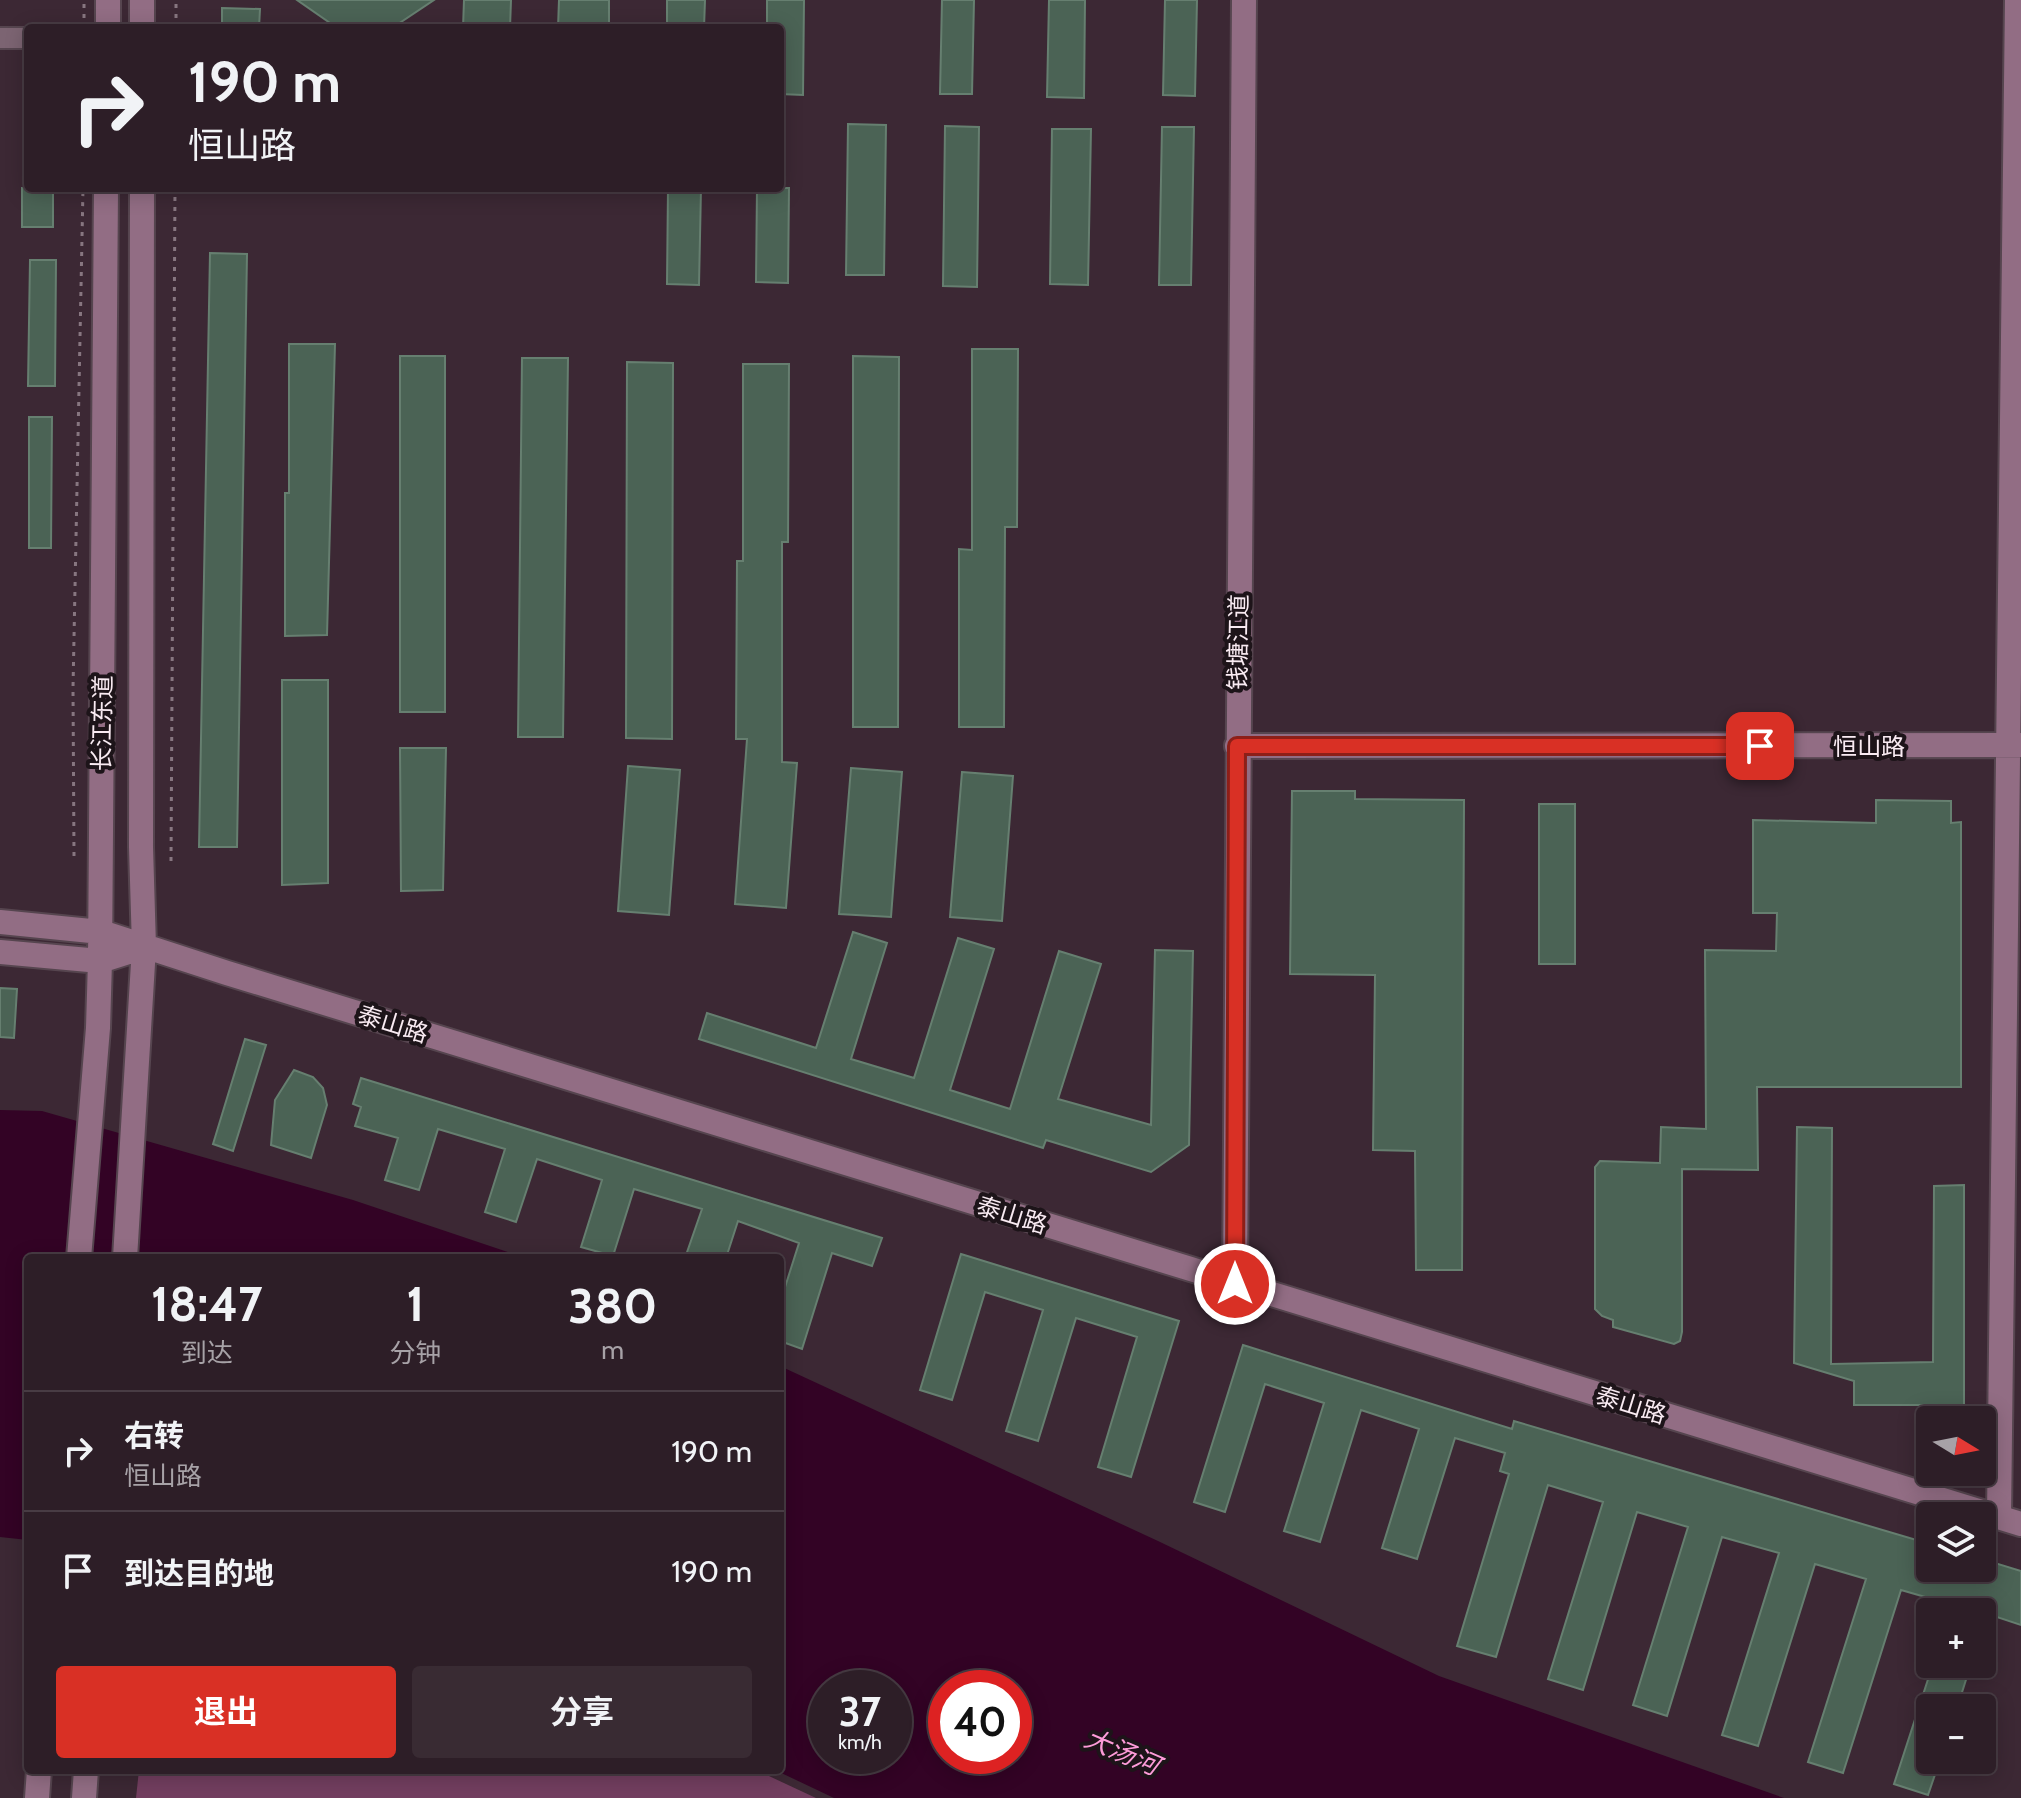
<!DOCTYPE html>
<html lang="zh">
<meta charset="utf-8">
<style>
:root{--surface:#2d1e27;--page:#392b33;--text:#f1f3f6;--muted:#a7a2a7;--line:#483c44;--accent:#d93025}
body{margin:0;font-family:Cabin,"Noto Sans SC",sans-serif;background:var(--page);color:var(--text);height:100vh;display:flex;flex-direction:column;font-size:30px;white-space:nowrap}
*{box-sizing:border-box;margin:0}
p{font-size:26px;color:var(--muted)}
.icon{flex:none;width:44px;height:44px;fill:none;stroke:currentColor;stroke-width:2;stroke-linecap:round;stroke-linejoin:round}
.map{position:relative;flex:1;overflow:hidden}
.side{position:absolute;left:24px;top:1254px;width:760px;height:520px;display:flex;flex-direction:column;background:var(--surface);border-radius:8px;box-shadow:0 4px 20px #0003,0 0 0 2px var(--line)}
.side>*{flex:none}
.guide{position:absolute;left:24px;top:24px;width:760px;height:168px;border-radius:8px;box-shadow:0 4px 20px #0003,0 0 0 2px var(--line);background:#2d1e27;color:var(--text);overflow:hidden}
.needle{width:52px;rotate:100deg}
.tools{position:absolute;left:1916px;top:1406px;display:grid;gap:16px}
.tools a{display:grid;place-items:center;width:80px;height:80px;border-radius:8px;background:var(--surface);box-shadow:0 4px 20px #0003,0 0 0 2px var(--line);font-size:40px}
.speed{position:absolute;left:808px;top:1670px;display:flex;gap:16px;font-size:40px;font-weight:700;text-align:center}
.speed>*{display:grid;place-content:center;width:104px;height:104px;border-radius:50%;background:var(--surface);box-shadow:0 4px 20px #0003,0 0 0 2px var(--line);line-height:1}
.speed small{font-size:20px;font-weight:400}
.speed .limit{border:12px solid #d22;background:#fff;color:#111}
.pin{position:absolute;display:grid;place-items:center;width:68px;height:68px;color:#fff;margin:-34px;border-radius:16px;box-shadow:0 4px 12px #0006}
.me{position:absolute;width:88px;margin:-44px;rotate:0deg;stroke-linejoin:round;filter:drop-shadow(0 0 6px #0008)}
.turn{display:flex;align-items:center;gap:28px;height:168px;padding:0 32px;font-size:36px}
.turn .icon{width:104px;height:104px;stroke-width:2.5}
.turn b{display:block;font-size:56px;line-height:68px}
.eta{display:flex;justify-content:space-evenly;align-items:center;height:136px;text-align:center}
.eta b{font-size:48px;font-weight:700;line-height:56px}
.button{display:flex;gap:16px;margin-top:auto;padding:16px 32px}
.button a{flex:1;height:92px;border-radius:8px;background:var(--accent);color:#fff;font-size:32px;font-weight:700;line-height:92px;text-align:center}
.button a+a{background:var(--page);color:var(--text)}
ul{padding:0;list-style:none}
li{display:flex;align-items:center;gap:24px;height:120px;padding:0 32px;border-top:2px solid var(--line)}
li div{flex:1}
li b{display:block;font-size:30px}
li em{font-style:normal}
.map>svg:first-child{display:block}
</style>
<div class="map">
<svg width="2021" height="1798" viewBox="0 0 2021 1798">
<rect width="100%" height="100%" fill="#3c2834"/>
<path fill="#723e5f" d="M139,1770H756L816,1798H136Z"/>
<path fill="#330325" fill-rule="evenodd" d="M0,1110L42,1111L353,1200L526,1258H28V1540L0,1537Z
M780,1366L1158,1541L1439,1676L1784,1798H834L775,1770H780ZM826,1688H894V1756H826ZM946,1688H1014V1756H946Z"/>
<path fill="#4b6355" stroke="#667f70" stroke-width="2" d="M297,0H434L395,26L382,28H348L333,25Z
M464,0H511L510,28H463Z
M559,0H609V28H558Z
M667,0H705L704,28H667Z
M767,0H804L803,95L780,94V28H767Z
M942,0H974L972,94H940Z
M1049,0H1085L1084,98L1047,97Z
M1165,0H1197L1195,96L1163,95Z
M222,8L260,9L259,28H222Z
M848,124L886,125L884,275H846Z
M945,126L979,127L977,287L943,286Z
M1162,127H1194L1191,285H1159Z
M1052,129H1091L1088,285L1050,284Z
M22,188H53V227H22Z
M668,188H701L699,285L667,284Z
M757,188H789L788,283L756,282Z
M210,253L247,254L237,847H199Z
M30,260H56L55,386H28Z
M289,344H335L327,635L285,636V493H289Z
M972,349H1018L1017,527H1005L1004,727H959V549L972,550Z
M400,356H445V712H400Z
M853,356L899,357L898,727H853Z
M522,358H568L563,737H518Z
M627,362L673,363L672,739L626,738Z
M743,364H789L788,542H782V762L797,763L786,908L735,904L747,739H736L737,561H743Z
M29,417H52L51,548H29Z
M282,680H328V883L282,885Z
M400,748H446L443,890L401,891Z
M628,766L680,770L669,915L618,911Z
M851,768L902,772L891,917L839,914Z
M962,772L1013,776L1002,921L950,917Z
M1292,791H1355V799L1464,800L1462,1270H1416L1415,1151L1373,1150L1375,975L1290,974Z
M1876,800L1951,801V823L1961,822V1087H1757L1758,1170L1682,1169V1332L1680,1341L1674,1344L1613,1327V1320L1602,1316L1595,1309V1167L1600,1161L1660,1163L1661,1127L1706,1129L1705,950L1776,951L1777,913H1753V820L1876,823Z
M1539,804H1575V964H1539Z
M853,932L887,943L851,1059L914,1078L958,938L994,949L950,1090L1010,1109L1059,951L1101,964L1058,1099L1151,1125L1155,950L1193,951L1189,1145L1151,1172L1046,1140L1043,1148L699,1039L707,1013L816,1048Z
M0,988L17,989L14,1038L0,1037Z
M245,1039L266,1045L233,1151L213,1144Z
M294,1070L313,1077L323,1088L327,1105L311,1158L271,1145L275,1100Z
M361,1078L882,1238L872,1266L832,1253L802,1349L780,1341V1303L799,1243L738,1221L726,1258H685L702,1209L634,1189L613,1256L581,1247L602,1180L537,1159L516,1222L485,1212L505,1149L438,1129L419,1190L385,1180L398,1138L355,1126L361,1107L353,1104Z
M1797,1127L1832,1128L1831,1364L1933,1362L1934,1186L1964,1185V1420L1947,1405H1854V1381L1794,1363Z
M961,1254L1179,1321L1131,1477L1098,1467L1137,1337L1076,1318L1038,1441L1006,1431L1043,1310L985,1292L952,1400L920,1390Z
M1243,1345L1512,1429L1514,1421L1930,1544V1568H1982V1559L2021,1571V1625L1982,1612H1950L1953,1605L1901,1590L1843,1773L1808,1762L1866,1579L1815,1564L1758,1746L1722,1735L1779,1553L1722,1537L1667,1716L1633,1705L1688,1527L1637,1512L1583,1690L1548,1679L1603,1502L1548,1485L1496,1657L1457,1646L1509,1474L1500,1471L1505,1453L1455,1438L1417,1559L1382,1548L1419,1429L1361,1410L1320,1542L1284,1531L1324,1403L1265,1384L1225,1512L1194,1502Z
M1933,1664H1971L1957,1708H1930V1760H1940L1928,1795L1894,1784Z"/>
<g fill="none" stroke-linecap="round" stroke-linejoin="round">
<g stroke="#56454f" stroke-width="24">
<path id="street" d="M0,38H28"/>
</g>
<g stroke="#56454f" stroke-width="28">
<path id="secondary" d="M108,28V0
M142,28V0
M1237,746L2021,745
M0,922L101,932L227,973L2021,1524
M0,952L100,961L144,947
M79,1258L98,1028L100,961L106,188
M125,1258L144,947L141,847L142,188
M1235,1284L1244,0
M1999,1517L2017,0
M37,1798L39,1770
M84,1798L86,1770"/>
</g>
<path stroke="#877680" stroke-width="3" stroke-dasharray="4 6" stroke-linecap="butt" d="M84,28V0
M176,28V0
M74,856L73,688L83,188
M171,861L175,188"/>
<use href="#street" stroke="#7c6472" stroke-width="20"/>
<use href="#secondary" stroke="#926d84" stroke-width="24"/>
</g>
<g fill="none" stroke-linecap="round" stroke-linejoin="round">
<g stroke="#8d1f18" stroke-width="20">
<path id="route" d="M1235,1284L1237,746H1760"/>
</g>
<use href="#route" stroke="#d93025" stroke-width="14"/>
</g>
<g text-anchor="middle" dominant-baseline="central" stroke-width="8" stroke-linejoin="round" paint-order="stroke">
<g font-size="24" fill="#f9ebf2" stroke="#1d1419">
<text transform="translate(1238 642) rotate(-89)">钱塘江道</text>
<text transform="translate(102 723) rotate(-89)">长江东道</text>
<text x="1869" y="746">恒山路</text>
<text transform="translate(393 1024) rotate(17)">泰山路</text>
<text transform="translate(1012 1215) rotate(17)">泰山路</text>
<text transform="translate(1631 1405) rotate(17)">泰山路</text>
</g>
<g font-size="26" font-style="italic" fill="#fc9bd8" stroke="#1d1419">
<text transform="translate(1122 1752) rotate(23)">大汤河</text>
</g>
</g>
</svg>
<div class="tools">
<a><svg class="needle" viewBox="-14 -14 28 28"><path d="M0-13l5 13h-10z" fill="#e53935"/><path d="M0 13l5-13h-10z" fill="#a7a2a7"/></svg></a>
<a><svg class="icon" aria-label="layers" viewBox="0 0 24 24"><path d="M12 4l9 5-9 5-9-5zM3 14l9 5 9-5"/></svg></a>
<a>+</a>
<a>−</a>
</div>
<div class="speed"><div>37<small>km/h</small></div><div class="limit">40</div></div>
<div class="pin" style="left:1760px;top:746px;background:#d93025"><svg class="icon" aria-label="arrive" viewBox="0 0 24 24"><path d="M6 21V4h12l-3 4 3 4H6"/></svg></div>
<svg class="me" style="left:1235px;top:1284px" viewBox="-20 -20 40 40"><circle r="17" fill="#d93025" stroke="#fff" stroke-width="3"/><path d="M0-11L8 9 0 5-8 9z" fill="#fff"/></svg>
<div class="guide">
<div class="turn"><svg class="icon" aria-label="right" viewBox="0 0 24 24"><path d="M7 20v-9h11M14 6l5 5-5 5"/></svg><div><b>190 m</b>恒山路</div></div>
</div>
<section class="side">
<div class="eta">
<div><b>18:47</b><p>到达</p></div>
<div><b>1</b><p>分钟</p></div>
<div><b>380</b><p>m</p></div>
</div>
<ul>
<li><svg class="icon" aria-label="right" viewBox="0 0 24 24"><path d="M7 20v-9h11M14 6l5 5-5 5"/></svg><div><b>右转</b><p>恒山路</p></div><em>190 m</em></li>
<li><svg class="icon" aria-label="arrive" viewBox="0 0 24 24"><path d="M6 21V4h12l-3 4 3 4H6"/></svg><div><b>到达目的地</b></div><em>190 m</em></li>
</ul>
<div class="button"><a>退出</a><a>分享</a></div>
</section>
</div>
